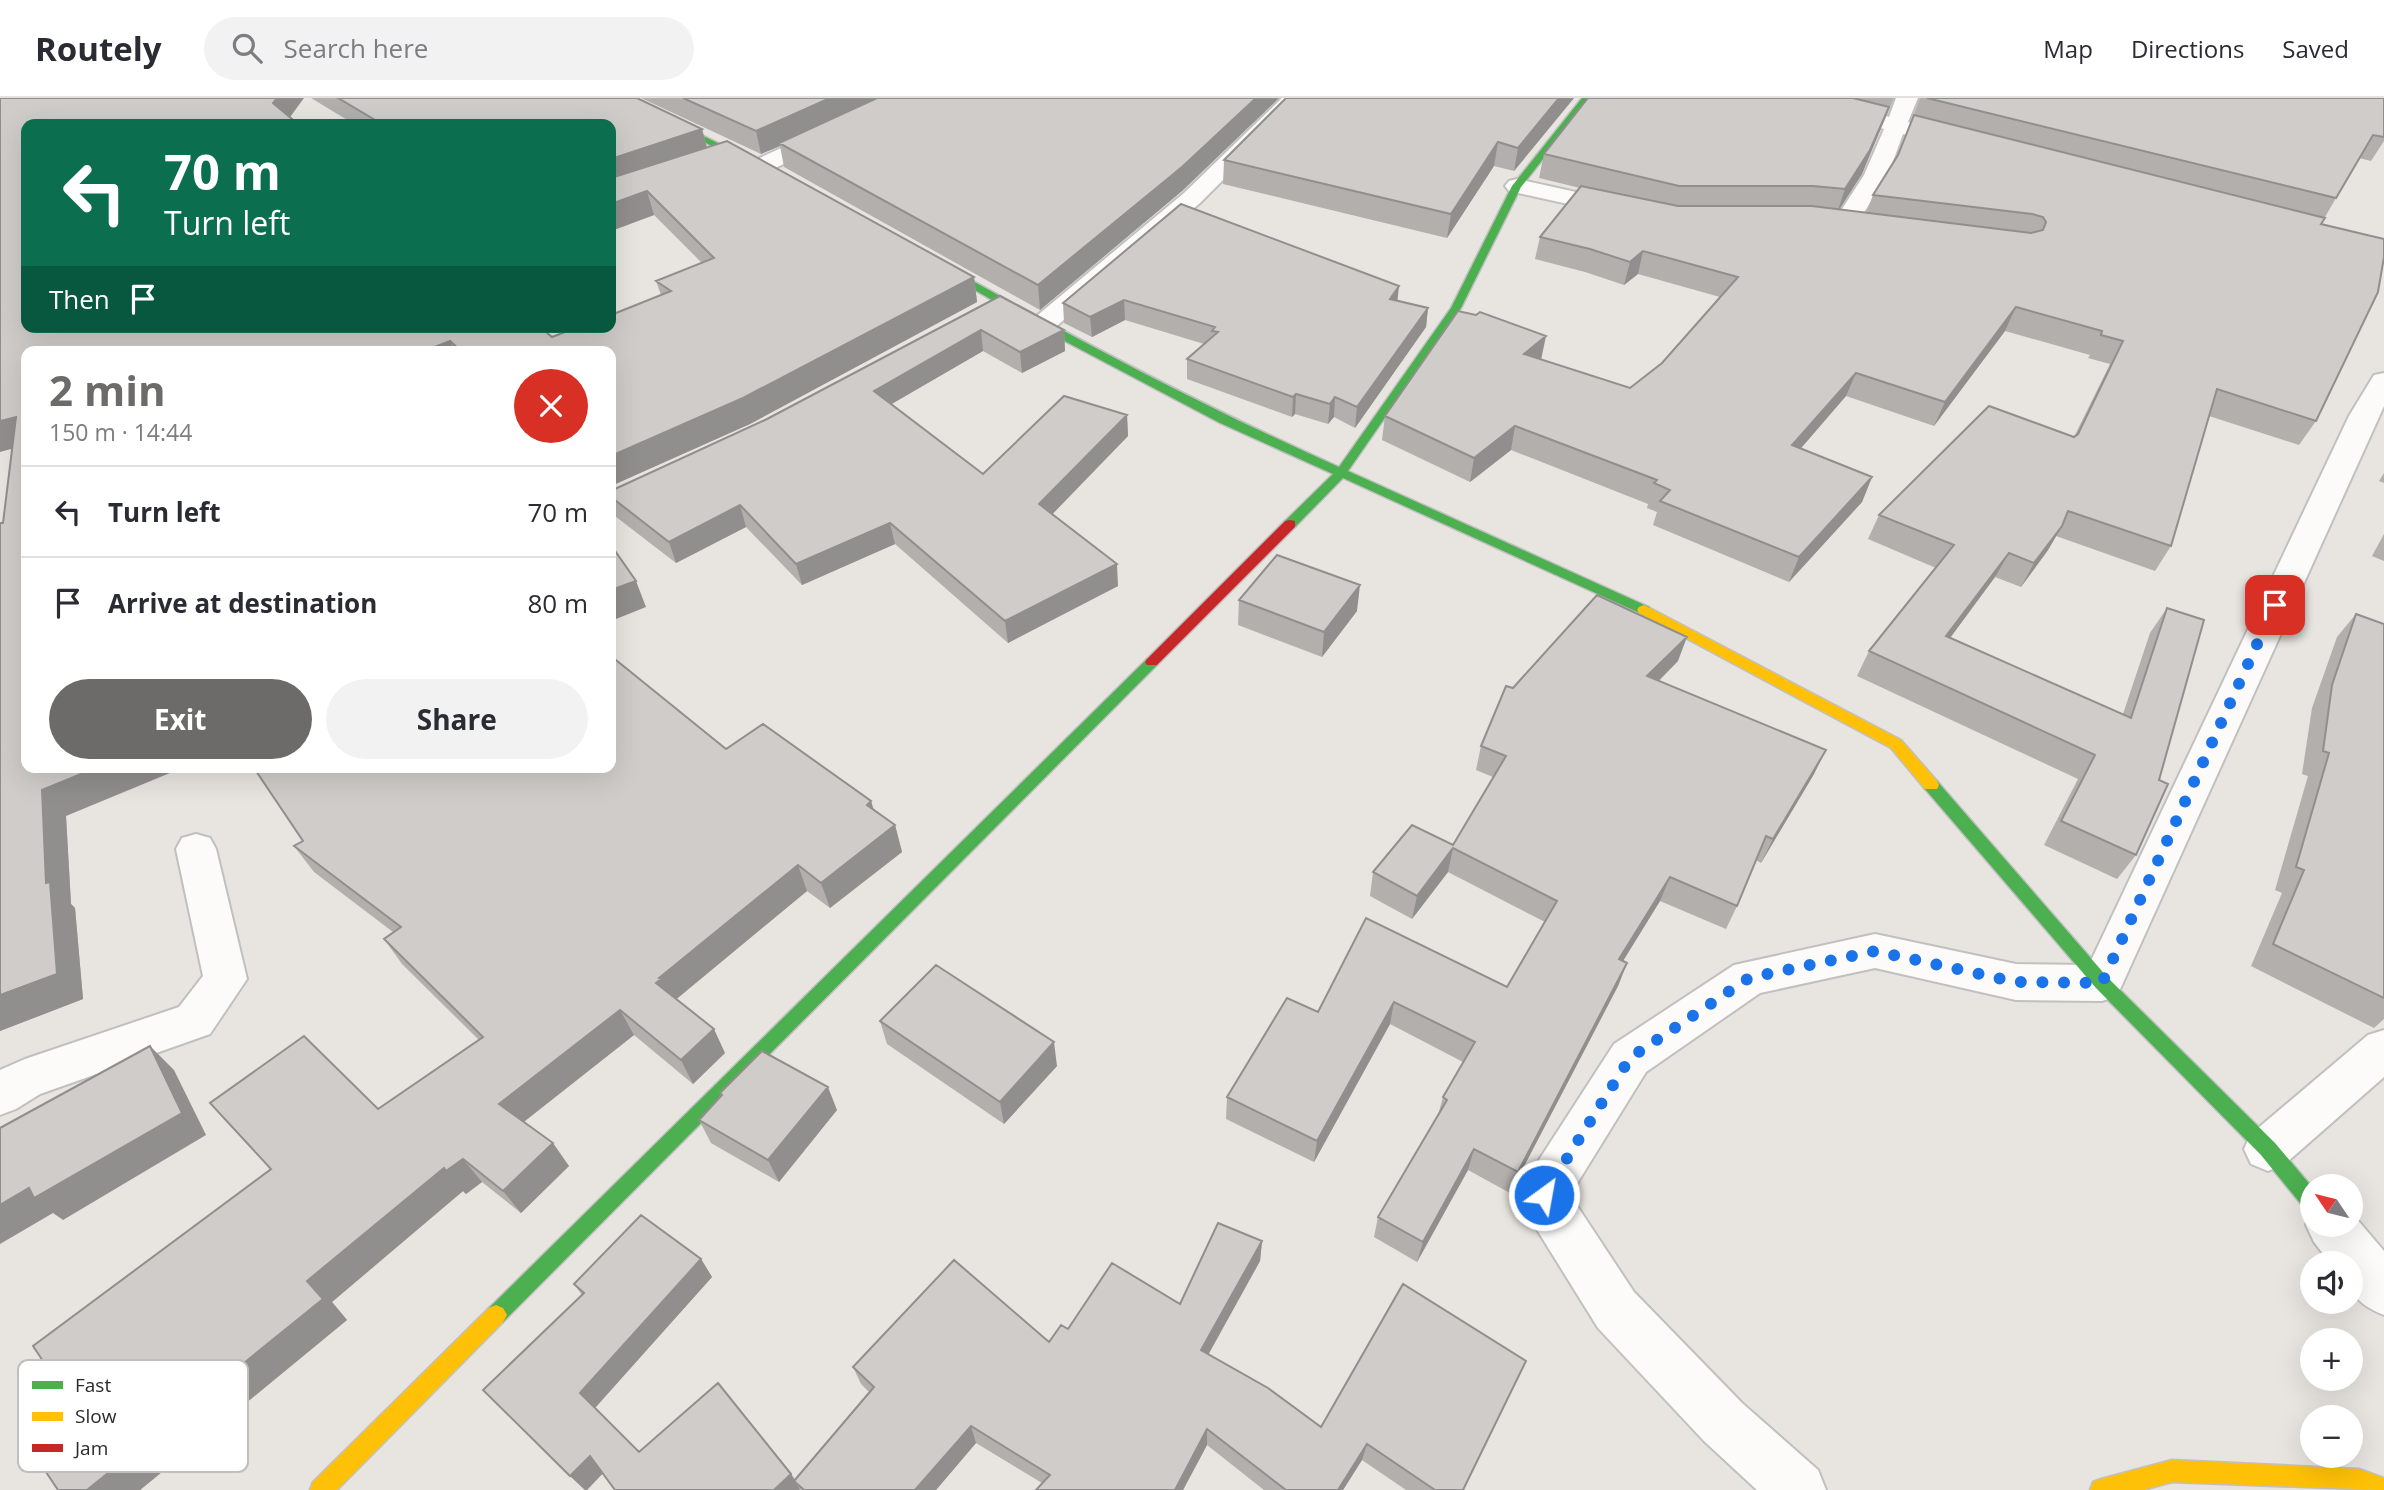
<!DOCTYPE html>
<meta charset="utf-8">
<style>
:root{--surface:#fff;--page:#f2f2f3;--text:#2b2b33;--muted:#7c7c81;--line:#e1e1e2;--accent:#6c6b6a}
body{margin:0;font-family:"Open Sans",sans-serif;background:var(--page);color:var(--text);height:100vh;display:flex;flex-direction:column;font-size:26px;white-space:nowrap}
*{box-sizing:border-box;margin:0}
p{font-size:23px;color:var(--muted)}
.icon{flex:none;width:38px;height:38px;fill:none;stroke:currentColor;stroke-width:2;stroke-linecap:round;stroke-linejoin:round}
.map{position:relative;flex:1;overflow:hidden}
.panel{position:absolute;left:21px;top:248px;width:595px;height:427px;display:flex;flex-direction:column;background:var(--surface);border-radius:14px;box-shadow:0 7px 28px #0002}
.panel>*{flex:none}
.top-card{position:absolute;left:21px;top:21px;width:595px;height:214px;border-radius:14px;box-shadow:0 7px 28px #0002;background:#0b6e4f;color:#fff;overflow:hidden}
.needle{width:46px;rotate:305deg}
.buttons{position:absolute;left:2300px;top:1076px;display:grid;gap:14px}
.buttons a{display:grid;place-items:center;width:63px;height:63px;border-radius:50%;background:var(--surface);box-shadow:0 7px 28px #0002;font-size:35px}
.pin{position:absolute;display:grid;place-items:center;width:60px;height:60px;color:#fff;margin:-30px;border-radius:14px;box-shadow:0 4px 10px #0006}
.me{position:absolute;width:77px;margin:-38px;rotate:32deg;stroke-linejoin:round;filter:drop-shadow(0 0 5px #0008)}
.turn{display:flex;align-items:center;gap:24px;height:147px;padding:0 28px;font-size:32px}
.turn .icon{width:91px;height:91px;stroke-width:2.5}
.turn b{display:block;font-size:49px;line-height:60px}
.then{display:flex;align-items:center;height:66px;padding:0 28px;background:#0003;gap:14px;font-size:26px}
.round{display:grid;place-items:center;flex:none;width:74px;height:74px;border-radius:37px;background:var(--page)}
.summary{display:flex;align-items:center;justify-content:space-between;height:119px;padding:0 28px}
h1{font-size:42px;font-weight:700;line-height:52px;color:var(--accent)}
.action{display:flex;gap:14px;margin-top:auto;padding:14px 28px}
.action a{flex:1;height:80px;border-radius:42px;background:var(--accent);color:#fff;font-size:28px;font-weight:700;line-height:80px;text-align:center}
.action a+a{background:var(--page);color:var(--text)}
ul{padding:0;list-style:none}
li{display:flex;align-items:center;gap:21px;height:91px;padding:0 28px;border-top:2px solid var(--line)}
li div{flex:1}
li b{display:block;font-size:26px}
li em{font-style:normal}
header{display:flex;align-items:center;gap:42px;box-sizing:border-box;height:98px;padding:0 35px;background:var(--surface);border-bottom:2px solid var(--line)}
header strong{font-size:33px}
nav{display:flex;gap:38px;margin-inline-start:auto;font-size:24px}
.search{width:490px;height:63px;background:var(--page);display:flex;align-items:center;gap:18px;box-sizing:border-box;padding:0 24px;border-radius:38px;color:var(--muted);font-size:26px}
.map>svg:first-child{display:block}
</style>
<header>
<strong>Routely</strong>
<div class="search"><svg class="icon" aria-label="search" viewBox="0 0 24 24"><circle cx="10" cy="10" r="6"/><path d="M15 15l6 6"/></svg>Search here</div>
<nav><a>Map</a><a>Directions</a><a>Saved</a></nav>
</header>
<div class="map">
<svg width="2384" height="1392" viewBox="0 0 2384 1392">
<rect width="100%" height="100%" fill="#e8e4e0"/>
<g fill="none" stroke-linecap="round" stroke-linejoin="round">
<g stroke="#c1c0c1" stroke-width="4">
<path id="street" d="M890,0H918L914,4L769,73H753L750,68L753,63Z
M1282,0H1305L1200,105L1051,233L1042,235L1033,233L1029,227L1033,221L1184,95Z
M1780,0H1816L1889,19L1896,0H1918L1908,24L1966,39L1969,44L1966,49L1958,51L1903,36L1888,77L1854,130L1845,132L1836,130L1833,125L1864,77L1884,31L1784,4Z
M1517,81L1630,106L1634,111L1630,116L1622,118L1509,93L1505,88L1509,83Z
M2384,275V308L2117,898L2102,903L2016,902L1875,870L1760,895L1646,974L1570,1097L1634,1194L1742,1305L1818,1372L1826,1392H1757L1704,1343L1598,1230L1526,1114L1519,1098L1526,1082L1614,946L1734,867L1875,836L2016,866L2089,867L2349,318L2374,277Z
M196,736L210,740L216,751L247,881L210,936L40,996L16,1011L0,1017V972L25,961L179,909L203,878L176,751L182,740Z
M2384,932V979L2285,1066L2268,1073L2251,1066L2244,1051L2251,1036L2368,937Z
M2350,1113L2384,1153V1217C2355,1205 2350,1196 2350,1166H2331L2314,1144L2306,1127L2312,1115V1127H2350Z"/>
</g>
<g stroke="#c1c0c1" stroke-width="3">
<path id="fast" d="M614,0H625L767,69L759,71Z
M1582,0H1591L1521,89L1461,210L1348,373L1649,509L1651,512L1649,515L1644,517L1343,380L1295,429H1285V423L1333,376L1220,325L1038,229L925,163L934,161C1066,236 1200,307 1339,369L1451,210L1512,88Z
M1152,559L1157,561L1159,564L1157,567L503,1224L496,1227L489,1224L485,1217L489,1210L1147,561Z
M1931,681L1937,683L2108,880L2275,1045L2312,1089V1113L2305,1111L2261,1057L2096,890L1925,691L1923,687L1925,683Z"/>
</g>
<g stroke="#c1c0c1" stroke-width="3">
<path id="slow" d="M1644,507L1901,642L1937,683L1939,687L1937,691H1925L1891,650L1639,515L1637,512L1639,509Z
M496,1207L503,1210L507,1217L503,1224L337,1392H310L313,1384L489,1210Z
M2172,1362L2359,1371L2384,1380V1392L2172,1384L2143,1392H2090L2093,1384L2101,1381Z"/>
</g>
<g stroke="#c1c0c1" stroke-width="3">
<path id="jam" d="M1290,422L1295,423V429L1157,567H1147L1145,564L1147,561L1285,423Z"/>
</g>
<use href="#street" fill="#fcfbfa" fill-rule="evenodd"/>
<use href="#fast" fill="#4caf50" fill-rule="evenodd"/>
<use href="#slow" fill="#ffc107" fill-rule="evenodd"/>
<use href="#jam" fill="#c62828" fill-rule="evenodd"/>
</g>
<path fill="#b2afad" d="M311,0H637L702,31L707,49L974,179L977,204L750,326L611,388V254H26L66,718L71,806L75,810L83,901L0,933V425H3L26,229H336L337,231L552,239L661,197L656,183L702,165L654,117L611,133V26H354Z
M641,0H1279L1182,93L1040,212L784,69L780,48L761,56Z
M1574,0L1514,73L1494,68L1447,140L1223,86L1224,62Z
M1588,0H1894L1862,76L1839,112L1866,115L1873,97L1898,57L1920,0H2384V43L2371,63L2359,60L2321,126L2316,323L2299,347L2209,318L2171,448L2155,473L2056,438L2048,452L2021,489L1995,479L1950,540L2123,616L2150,535L2167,510L2136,757L2117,781L2044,747L2078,681L1857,578L1869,553L1936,470L1868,441L1879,417L2074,339L2110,266L2088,260L2090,257L2005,233L1934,328L1846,298L1801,350L1872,379L1862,404L1789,484L1653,427L1657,414L1647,410L1648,406L1511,352L1470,384L1382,342L1385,318L1541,262L1630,290L1662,265L1720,199L1638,176L1624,187L1585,174L1535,161L1540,139L1580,90L1539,80L1544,56Z
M1181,106L1397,202L1428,210L1426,229L1355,330L1334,319L1328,326L1295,316L1292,319L1187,281V261L1204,246L1125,222L1092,239L1064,225L1063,205Z
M1000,198L1064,232L1065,253L1022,275L983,253L891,306L983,376L1127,317L1128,338L1052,416L1118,488L1008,545L895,446L802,487L746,429L676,465L611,415V392L615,391L767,321Z
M2384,375V385L2379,383Z
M2384,436V463L2372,458Z
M1239,502L1357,513L1322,559L1238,527Z
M2356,516L2384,526V921L2374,930L2251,868L2282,795L2275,792L2308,678L2302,676L2312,610L2337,539Z
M1678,563L1659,583L1814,676L1761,765L1756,762L1737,808L1726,831L1660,803L1623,863L1627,865L1618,888L1510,1095L1468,1072L1417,1164L1374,1139L1378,1119L1438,1017L1443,999L1463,964L1390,926L1314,1064L1226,1021L1227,999L1318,914L1507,889L1545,824L1448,774L1412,821L1370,798L1373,774L1453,747L1493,679L1476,672L1481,648L1513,590Z
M726,651L871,703L874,712L895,727L902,754L830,810L807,793L676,901L725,955L693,986L634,937L524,1024L569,1068L521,1115L482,1084L466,1096L463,1093L332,1204L347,1222L140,1392H58L75,1311L378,1011L479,942L402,866L384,841L393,834L314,774L294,748L303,743Z
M880,923L1057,968L1004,1026L887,946Z
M720,995L837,1012L779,1084L711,1045L699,1022L721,997Z
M1262,1143L1260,1163L1208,1256L1321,1329L1403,1186L1463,1392H1406L1362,1362L1343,1392H1264L1207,1347L1183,1392H1036L1042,1385L976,1345L936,1392H801L603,1375L587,1392H585L570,1378L582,1197L574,1186L701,1161L712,1179L595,1310L639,1354L791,1376L795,1382L869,1294L861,1286L853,1269L1049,1244L1068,1231L1180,1206Z"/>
<path fill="#918f8d" d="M277,0H304L285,26L273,5Z
M830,0H884L779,45L780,48L761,56L756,33Z
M1256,0H1279L1182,93L1040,212L1038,187Z
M1559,0H1574L1514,73L1518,50Z
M1889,9L1880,32L1862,76L1837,115L1845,91Z
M702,31L708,54L611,87V61Z
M1498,44L1494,68L1447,140L1451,116Z
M647,93L654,117L611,133V106Z
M1643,153L1638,176L1624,187L1630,164Z
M974,179L977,204L750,326L611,388V358Z
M1399,188L1397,207L1390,201Z
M1124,202L1125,222L1092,239L1090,219Z
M2016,209L2005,233L1934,328L1945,304Z
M1428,210L1426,229L1355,330L1357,309Z
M981,232L983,253L878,314L874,293Z
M1064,232L1065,253L1022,275L1020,254Z
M1546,238L1541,262L1524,256Z
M450,243L455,254H422Z
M1856,275L1846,298L1783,371L1792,347Z
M1296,296L1295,316L1292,319L1293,299Z
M1335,299L1334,319L1328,326L1330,306Z
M1127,317L1128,338L1041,428L1039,406Z
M16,319L26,347L0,354V323Z
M1515,328L1511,352L1470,384L1474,360Z
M1872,379L1862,404L1789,484L1799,459Z
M740,407L746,429L676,465L669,444Z
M890,425L895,446L802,487L796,466Z
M2062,428L2048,452L2021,489L2034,465Z
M2009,455L1995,479L1933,563L1946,538Z
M1117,466L1118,488L1008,545L1005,523Z
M636,483L646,509L611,523V492Z
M1360,487L1357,513L1322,559L1324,534Z
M1687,539L1678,563L1639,602L1647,578Z
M1826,652L1814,676L1761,765L1773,741Z
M96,670H182L66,718L71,806L75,810L83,901L0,933V897L46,785L42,692Z
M871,703L878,729L867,707Z
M895,727L902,754L830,810L821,785Z
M1453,750L1448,774L1412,821L1417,798Z
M798,767L807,793L673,904L656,885L659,880Z
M1670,779L1660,803L1610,884L1619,861Z
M1627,865L1618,888L1510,1095L1518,1074Z
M1394,904L1390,926L1314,1064L1317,1043Z
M620,912L634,937L517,1029L499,1006Z
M714,931L725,955L693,986L681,962Z
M1054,944L1057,968L1004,1026L1000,1004Z
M150,948L174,972L206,1037L63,1122L53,1115L0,1146V1107Z
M828,989L837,1012L779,1084L768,1062Z
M553,1045L569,1068L521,1115L503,1093Z
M1474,1051L1468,1072L1417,1164L1423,1144Z
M463,1061L482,1084L466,1096L463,1093L332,1204L347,1222L140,1392H87L307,1183L444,1070Z
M1262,1143L1260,1163L1201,1270V1252Z
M701,1161L712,1179L594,1311L580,1295Z
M971,1328L976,1345L936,1392H915Z
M1207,1331V1347L1183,1392H1175Z
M1367,1346L1362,1362L1343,1392H1338Z
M590,1358L605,1373L587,1392H585L570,1378Z
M791,1376L798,1387L794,1383L800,1391L799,1392H774Z"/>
<path fill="#cfccc9" stroke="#918f8d" stroke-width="2" d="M0,0H277L273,5L298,26H26V229H328L329,231L361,230V229H540L552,239L578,229H611V217L671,193L656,183L714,160L647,93L611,106V80L727,43L974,179L743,300L611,358V254H462L450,243L422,254H26V670H96L42,692L46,785L50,784L57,876L0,897V425H3L16,319L0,323Z
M338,0H637L702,31L611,61V26H382Z
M683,0H830L756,33Z
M877,0H1256L1182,69L1038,187L779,45Z
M1286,0H1559L1518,50L1498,44L1451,116L1224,62Z
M1588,0H1853L1889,9L1870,52L1845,91L1813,88H1679L1544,56Z
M1927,0H2384V39L2373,37L2336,100Z
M1914,17L2325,120L2321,126L2384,141V159L2378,194L2316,323L2217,291L2171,448L2068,413L2062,428L2034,465L2009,455L1946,538L2131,620L2167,510L2204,522L2159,682L2168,686L2136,757L2061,723L2095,657L1869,553L1954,447L1879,417L1989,308L2074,339L2078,336L2123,243L2101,237L2102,233L2016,209L1945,304L1856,275L1792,347L1872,379L1799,459L1660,403L1670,392L1654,385L1657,382L1515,328L1474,360L1385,318L1458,213L1476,217L1480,214L1546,238L1524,256L1630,290L1662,265L1738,179L1643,153L1630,164L1590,151L1540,139L1581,88L1678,108H1812L2031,135L2043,132L2046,124L2043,119L2032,116L1873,97L1898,57Z
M1181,106L1399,188L1390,201L1428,210L1357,309L1335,299L1330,306L1296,296L1293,299L1187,261L1218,234L1212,233L1215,229L1124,202L1090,219L1063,205Z
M1000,198L1064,232L1020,254L981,232L874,293L983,376L1064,298L1127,317L1039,406L1117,466L1005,523L890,425L796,466L740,407L669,444L611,399V392L615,391L767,321Z
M611,447L636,483L611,492Z
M1277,457L1360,487L1324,534L1239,502Z
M1597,497L1687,539L1647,578L1826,652L1773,741L1766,738L1737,808L1670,779L1619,861L1627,865L1518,1074L1474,1051L1423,1144L1378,1119L1447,1002L1443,999L1475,944L1394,904L1317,1043L1227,999L1287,900L1318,914L1366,820L1507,889L1557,803L1453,750L1417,798L1373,774L1412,727L1453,747L1506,658L1481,648L1506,588L1513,590Z
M2356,516L2384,526V900L2273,846L2304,772L2296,769L2329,655L2323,653L2332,587Z
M611,558L726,651L763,626L871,703L867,707L895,727L821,785L798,767L659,880L661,881L656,885L714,931L681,962L620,912L499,1006L553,1045L503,1093L463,1061L446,1073L444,1070L307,1183L323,1201L87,1392H58L28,1347L75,1311L33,1248L271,1071L210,1005L304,938L378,1011L483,939L384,841L401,829L294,748L303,743L254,670H611Z
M936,867L1054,944L1000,1004L880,923Z
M150,948L182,1015L34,1100L29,1090L0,1107V1030Z
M762,953L828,989L768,1062L699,1022L722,997L720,995Z
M641,1117L701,1161L580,1295L639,1354L718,1285L791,1376L774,1392H615L590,1358L570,1378L483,1292L584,1195L574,1186Z
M1218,1125L1262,1143L1201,1252L1268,1290L1321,1329L1403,1186L1526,1263L1463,1392H1435L1367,1346L1338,1392H1286L1207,1331L1175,1392H1036L1050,1377L971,1328L915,1392H804L794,1383L874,1289L853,1269L954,1162L1049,1244L1061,1227L1068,1231L1112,1165L1180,1206Z"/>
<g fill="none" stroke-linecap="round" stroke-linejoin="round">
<path stroke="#1a73e8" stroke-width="12" stroke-dasharray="0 21.6" d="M1544,1097L1630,960L1749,880L1875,853L2016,884L2102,885L2275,507"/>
</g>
<rect x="18" y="1262" width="230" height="112" rx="10" fill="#fff" stroke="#bfbfbf" stroke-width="2"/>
<rect x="32" y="1283" width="31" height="8" fill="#4caf50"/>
<rect x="32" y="1314" width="31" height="9" fill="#ffc107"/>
<rect x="32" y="1346" width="31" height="8" fill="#c62828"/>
<g font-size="19" fill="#2a2a2a">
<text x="75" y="1294">Fast</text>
<text x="75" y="1325">Slow</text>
<text x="75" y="1357">Jam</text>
</g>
</svg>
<div class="buttons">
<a><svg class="needle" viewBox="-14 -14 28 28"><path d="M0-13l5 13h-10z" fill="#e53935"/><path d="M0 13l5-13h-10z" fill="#7c7c81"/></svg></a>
<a><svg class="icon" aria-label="sound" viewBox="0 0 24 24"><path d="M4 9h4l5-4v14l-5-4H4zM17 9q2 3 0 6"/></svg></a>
<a>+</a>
<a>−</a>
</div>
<div class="pin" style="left:2275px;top:507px;background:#d93025"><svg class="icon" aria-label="arrive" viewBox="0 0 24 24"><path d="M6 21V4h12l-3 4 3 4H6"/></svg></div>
<svg class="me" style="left:1544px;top:1097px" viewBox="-20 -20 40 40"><circle r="17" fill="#1a73e8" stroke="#fff" stroke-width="3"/><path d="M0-11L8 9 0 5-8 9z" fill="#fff"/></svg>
<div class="top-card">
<div class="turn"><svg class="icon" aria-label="left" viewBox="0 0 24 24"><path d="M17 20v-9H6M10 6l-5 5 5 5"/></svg><div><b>70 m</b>Turn left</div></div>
<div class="then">Then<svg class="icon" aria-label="arrive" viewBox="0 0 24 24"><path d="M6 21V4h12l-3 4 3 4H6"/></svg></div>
</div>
<section class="panel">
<div class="summary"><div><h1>2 min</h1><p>150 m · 14:44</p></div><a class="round" style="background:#d93025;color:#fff"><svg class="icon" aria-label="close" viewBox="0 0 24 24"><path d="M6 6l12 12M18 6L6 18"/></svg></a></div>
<ul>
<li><svg class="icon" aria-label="left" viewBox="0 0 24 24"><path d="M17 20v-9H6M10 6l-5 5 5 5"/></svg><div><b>Turn left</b></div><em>70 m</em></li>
<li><svg class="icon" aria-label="arrive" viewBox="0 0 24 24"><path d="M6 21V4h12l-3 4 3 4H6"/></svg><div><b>Arrive at destination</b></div><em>80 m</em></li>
</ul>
<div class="action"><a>Exit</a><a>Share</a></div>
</section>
</div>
